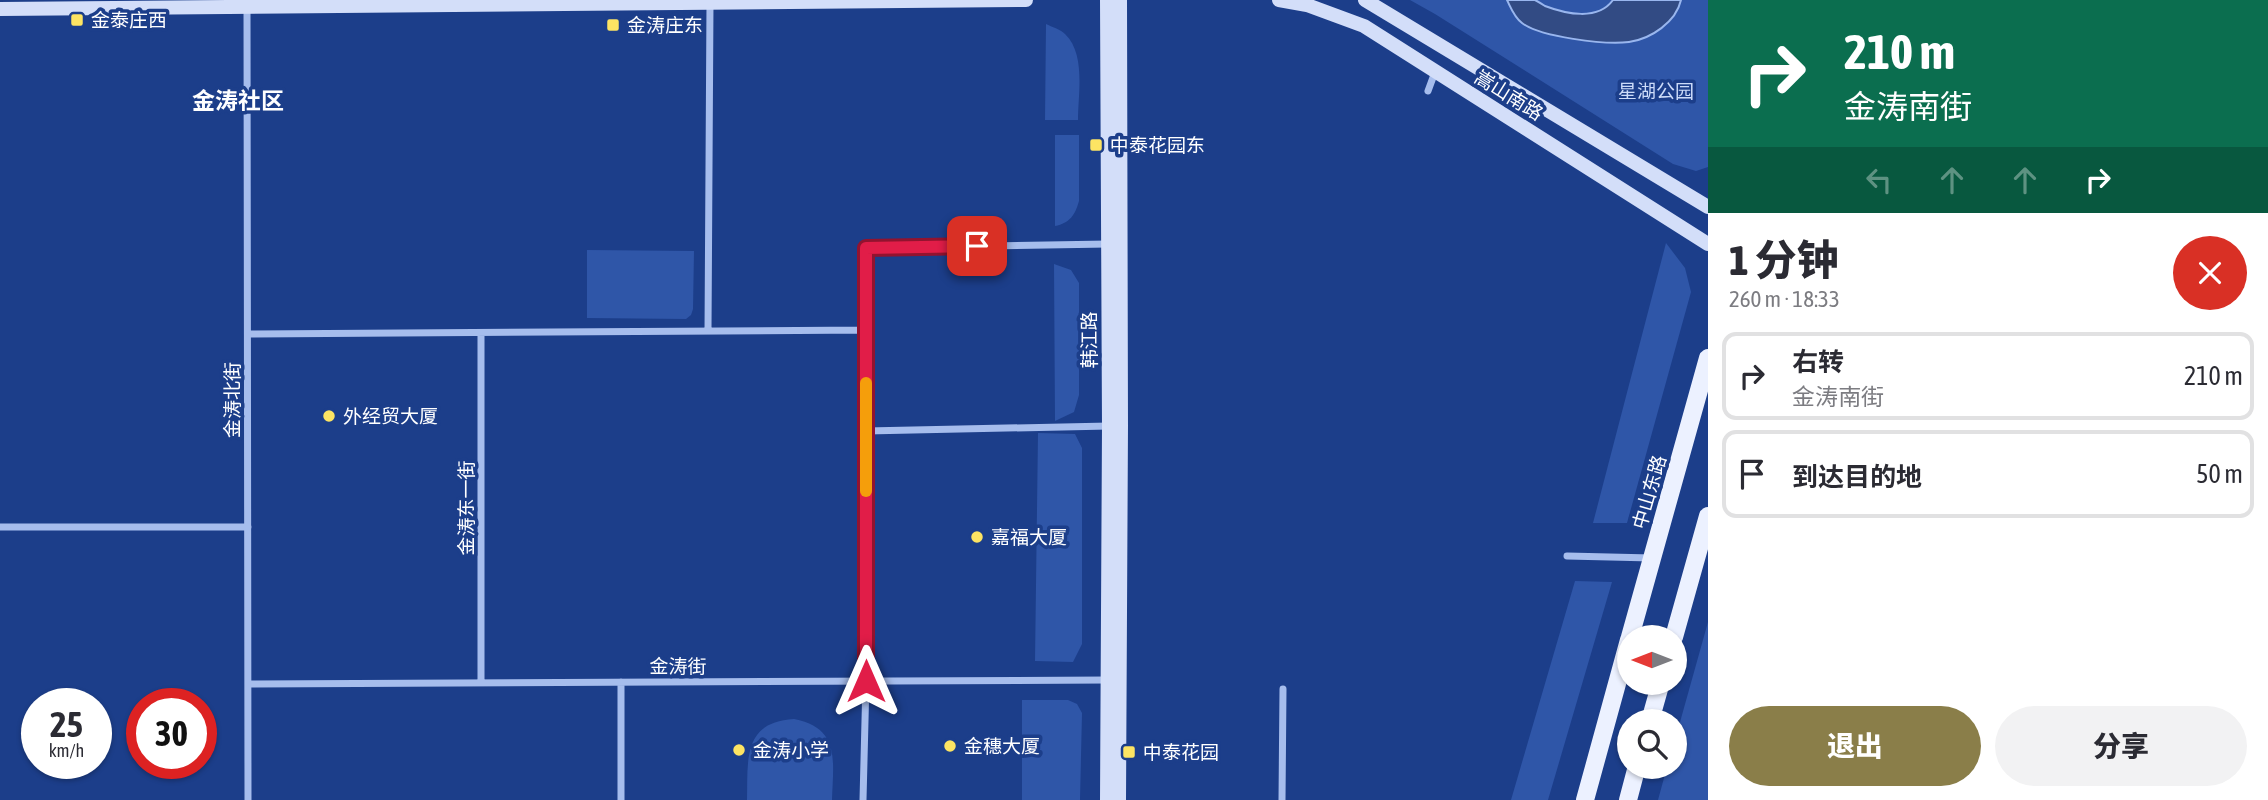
<!DOCTYPE html>
<html lang="zh">
<meta charset="utf-8">
<style>
:root{--surface:#fff;--page:#f2f2f3;--text:#2b2b33;--muted:#7c7c81;--line:#e1e1e2;--accent:#8a7e49}
body{margin:0;font-family:"Asap Condensed","Noto Sans SC",sans-serif;background:var(--page);color:var(--text);height:100vh;display:flex;flex-direction:column;font-size:26px;white-space:nowrap}
*{box-sizing:border-box;margin:0}
p{font-size:23px;color:var(--muted)}
.icon{flex:none;width:38px;height:38px;fill:none;stroke:currentColor;stroke-width:2;stroke-linecap:round;stroke-linejoin:round}
.map{position:relative;flex:1;overflow:hidden}
.details{display:flex;flex-direction:column;background:var(--surface);width:560px}
.details>*{flex:none}
.guide{background:#0b6e4f;color:#fff;overflow:hidden}
.needle{width:46px;rotate:270deg}
.tools{position:absolute;left:1617px;top:625px;display:grid;gap:14px}
.tools a{display:grid;place-items:center;width:70px;height:70px;border-radius:50%;background:var(--surface);box-shadow:0 2px 5px #0004;font-size:35px}
.speed{position:absolute;left:21px;top:688px;display:flex;gap:14px;font-size:35px;font-weight:700;text-align:center}
.speed>*{display:grid;place-content:center;width:91px;height:91px;border-radius:50%;background:var(--surface);box-shadow:0 2px 5px #0004;line-height:1}
.speed small{font-size:18px;font-weight:400}
.speed .limit{border:10px solid #d22;background:#fff;color:#111}
.pin{position:absolute;display:grid;place-items:center;width:60px;height:60px;color:#fff;margin:-30px;border-radius:14px;box-shadow:0 4px 10px #0006}
.me{position:absolute;width:77px;margin:-38px;rotate:0deg;stroke-linejoin:round;filter:drop-shadow(0 0 5px #0008)}
.turn{display:flex;align-items:center;gap:24px;height:147px;padding:0 21px;font-size:32px}
.turn .icon{width:91px;height:91px;stroke-width:2.5}
.turn b{display:block;font-size:49px;line-height:60px}
.lanes{display:flex;align-items:center;height:66px;padding:0 21px;background:#0003;justify-content:center;gap:35px;direction:ltr}
.lanes .off{opacity:.35}
.round{display:grid;place-items:center;flex:none;width:74px;height:74px;border-radius:37px;background:var(--page)}
.overview{display:flex;align-items:center;justify-content:space-between;height:119px;padding:0 21px}
h1{font-size:42px;font-weight:800;line-height:52px}
.cta{display:flex;gap:14px;margin-top:auto;padding:14px 21px}
.cta a{flex:1;height:80px;border-radius:42px;background:var(--accent);color:#fff;font-size:28px;font-weight:800;line-height:80px;text-align:center}
.cta a+a{background:var(--page);color:var(--text)}
ul{padding:0;list-style:none}
li{display:flex;align-items:center;gap:21px;height:88px;margin:0 14px 10px;padding:0 7px;border:4px solid var(--line);border-radius:14px}
li div{flex:1}
li b{display:block;font-size:26px}
li em{font-style:normal}
main{display:flex;flex:1;min-height:0}
.map>svg:first-child{display:block}
</style>
<main>
<div class="map">
<svg width="1708" height="800" viewBox="0 0 1708 800">
<rect width="100%" height="100%" fill="#1c3e8a"/>
<path fill="#2f56a8" d="M1410,0H1507C1513,13 1525,23 1537,30C1545,34 1555,35 1564,37C1602,46 1669,48 1681,0H1708V167L1696,171L1673,164L1435,14Z
M1535,0H1613C1597,23 1555,14 1535,0Z
M1046,24C1052,27 1060,29 1065,34C1086,54 1078,94 1078,120H1045Z
M1055,135H1079V201C1075,215 1070,223 1055,226Z
M1666,243L1685,268L1691,292L1627,523H1593Z
M587,250L694,251L693,309L691,315L686,319L587,318Z
M1054,264L1071,270L1079,283V395L1074,412L1055,421Z
M1038,433L1075,434L1082,448V644L1073,662L1035,661Z
M1575,581L1612,582L1548,800H1511Z
M1708,622V800H1658L1667,767L1675,766V740Z
M1022,700H1068L1077,704L1082,713L1080,800H1022Z
M794,719C841,728 833,762 832,800H747C748,761 742,722 794,719Z"/>
<path fill="#324b84" stroke="#99b6ee" stroke-width="2" d="M1507,0C1515,0 1528,0 1535,0C1539,2 1542,4 1545,6C1566,14 1598,21 1613,0H1681C1676,22 1651,39 1629,42C1605,45 1540,37 1522,23C1514,17 1511,8 1507,0Z"/>
<g fill="none" stroke-linecap="round" stroke-linejoin="round">
<path stroke="#a6bded" stroke-width="7" d="M247,6L248,800
M1428,91L1435,72
M708,331L710,3
M481,333V683
M248,334L866,330
M866,431L1109,426
M0,527H248
M1567,556L1652,558
M621,682V800
M248,684L1107,680
M863,800L866,681V248L1108,244
M1282,800L1283,689"/>
<path stroke="#d3def9" stroke-width="14" d="M1107,0L1109,426L1107,800
M1279,0L1307,5L1364,26L1708,244
M1365,0L1708,207
M0,9L1026,0
M1119,800L1121,425L1120,0"/>
<path stroke="#ecf1ff" stroke-width="18" d="M1630,637L1708,358
M1674,637L1708,516
M1650,721L1661,682
M1585,800L1629,640
M1628,800L1637,766"/>
</g>
<g fill="none" stroke-linecap="round" stroke-linejoin="round">
<g stroke="#92132f" stroke-width="18">
<path id="route" d="M866,681V248L977,246"/>
</g>
<use href="#route" stroke="#e11d48" stroke-width="12"/>
<path stroke="#f59e0b" stroke-width="12" d="M866,383V491"/>
</g>
<g fill="#fde463" stroke="#1c3e8a" stroke-width="2.5">
<rect x="70" y="13" width="14" height="14" rx="3.5"/>
<rect x="606" y="18" width="14" height="14" rx="3.5"/>
<rect x="1089" y="138" width="14" height="14" rx="3.5"/>
<circle cx="329" cy="416" r="7"/>
<circle cx="977" cy="537" r="7"/>
<circle cx="950" cy="746" r="7"/>
<circle cx="739" cy="750" r="7"/>
<rect x="1122" y="745" width="14" height="14" rx="3.5"/>
</g>
<g text-anchor="middle" dominant-baseline="central" stroke-width="7" stroke-linejoin="round" paint-order="stroke">
<g font-size="19" fill="#fff" stroke="#1c3e8a" text-anchor="start">
<text x="91" y="20">金泰庄西</text>
<text x="627" y="25">金涛庄东</text>
<text x="1110" y="145">中泰花园东</text>
<text x="343" y="416">外经贸大厦</text>
<text x="991" y="537">嘉福大厦</text>
<text x="964" y="746">金穗大厦</text>
<text x="753" y="750">金涛小学</text>
<text x="1143" y="752">中泰花园</text>
</g>
<g font-size="19" fill="#ccdbf9" stroke="#1c3e8a">
<text x="1656" y="91">星湖公园</text>
</g>
<g font-size="19" fill="#fff" stroke="#1c3e8a">
<text transform="translate(1509 95) rotate(32)">嵩山南路</text>
<text transform="translate(1089 340) rotate(-90)">韩江路</text>
<text transform="translate(232 400) rotate(-90)">金涛北街</text>
<text transform="translate(1649 492) rotate(-74)">中山东路</text>
<text transform="translate(466 508) rotate(-90)">金涛东一街</text>
<text x="678" y="666">金涛街</text>
</g>
<g font-size="23" font-weight="bold" fill="#fff" stroke="#1c3e8a">
<text x="238" y="101">金涛社区</text>
</g>
</g>
</svg>
<div class="tools">
<a><svg class="needle" viewBox="-14 -14 28 28"><path d="M0-13l5 13h-10z" fill="#e53935"/><path d="M0 13l5-13h-10z" fill="#7c7c81"/></svg></a>
<a><svg class="icon" aria-label="search" viewBox="0 0 24 24"><circle cx="10" cy="10" r="6"/><path d="M15 15l6 6"/></svg></a>
</div>
<div class="speed"><div>25<small>km/h</small></div><div class="limit">30</div></div>
<div class="pin" style="left:977px;top:246px;background:#d93025"><svg class="icon" aria-label="arrive" viewBox="0 0 24 24"><path d="M6 21V4h12l-3 4 3 4H6"/></svg></div>
<svg class="me" style="left:866px;top:681px" viewBox="-20 -20 40 40"><path d="M0-17L14 15 0 8-14 15z" fill="#e11d48" stroke="#fff" stroke-width="4"/></svg>
</div>
<section class="details">
<div class="guide">
<div class="turn"><svg class="icon" aria-label="right" viewBox="0 0 24 24"><path d="M7 20v-9h11M14 6l5 5-5 5"/></svg><div><b>210 m</b>金涛南街</div></div>
<div class="lanes"><svg class="icon off" aria-label="left" viewBox="0 0 24 24"><path d="M17 20v-9H6M10 6l-5 5 5 5"/></svg><svg class="icon off" aria-label="ahead" viewBox="0 0 24 24"><path d="M12 20V5M6 11l6-6 6 6"/></svg><svg class="icon off" aria-label="ahead" viewBox="0 0 24 24"><path d="M12 20V5M6 11l6-6 6 6"/></svg><svg class="icon" aria-label="right" viewBox="0 0 24 24"><path d="M7 20v-9h11M14 6l5 5-5 5"/></svg></div>
</div>
<div class="overview"><div><h1>1 分钟</h1><p>260 m · 18:33</p></div><a class="round" style="background:#d93025;color:#fff"><svg class="icon" aria-label="close" viewBox="0 0 24 24"><path d="M6 6l12 12M18 6L6 18"/></svg></a></div>
<ul>
<li><svg class="icon" aria-label="right" viewBox="0 0 24 24"><path d="M7 20v-9h11M14 6l5 5-5 5"/></svg><div><b>右转</b><p>金涛南街</p></div><em>210 m</em></li>
<li><svg class="icon" aria-label="arrive" viewBox="0 0 24 24"><path d="M6 21V4h12l-3 4 3 4H6"/></svg><div><b>到达目的地</b></div><em>50 m</em></li>
</ul>
<div class="cta"><a>退出</a><a>分享</a></div>
</section>
</main>
